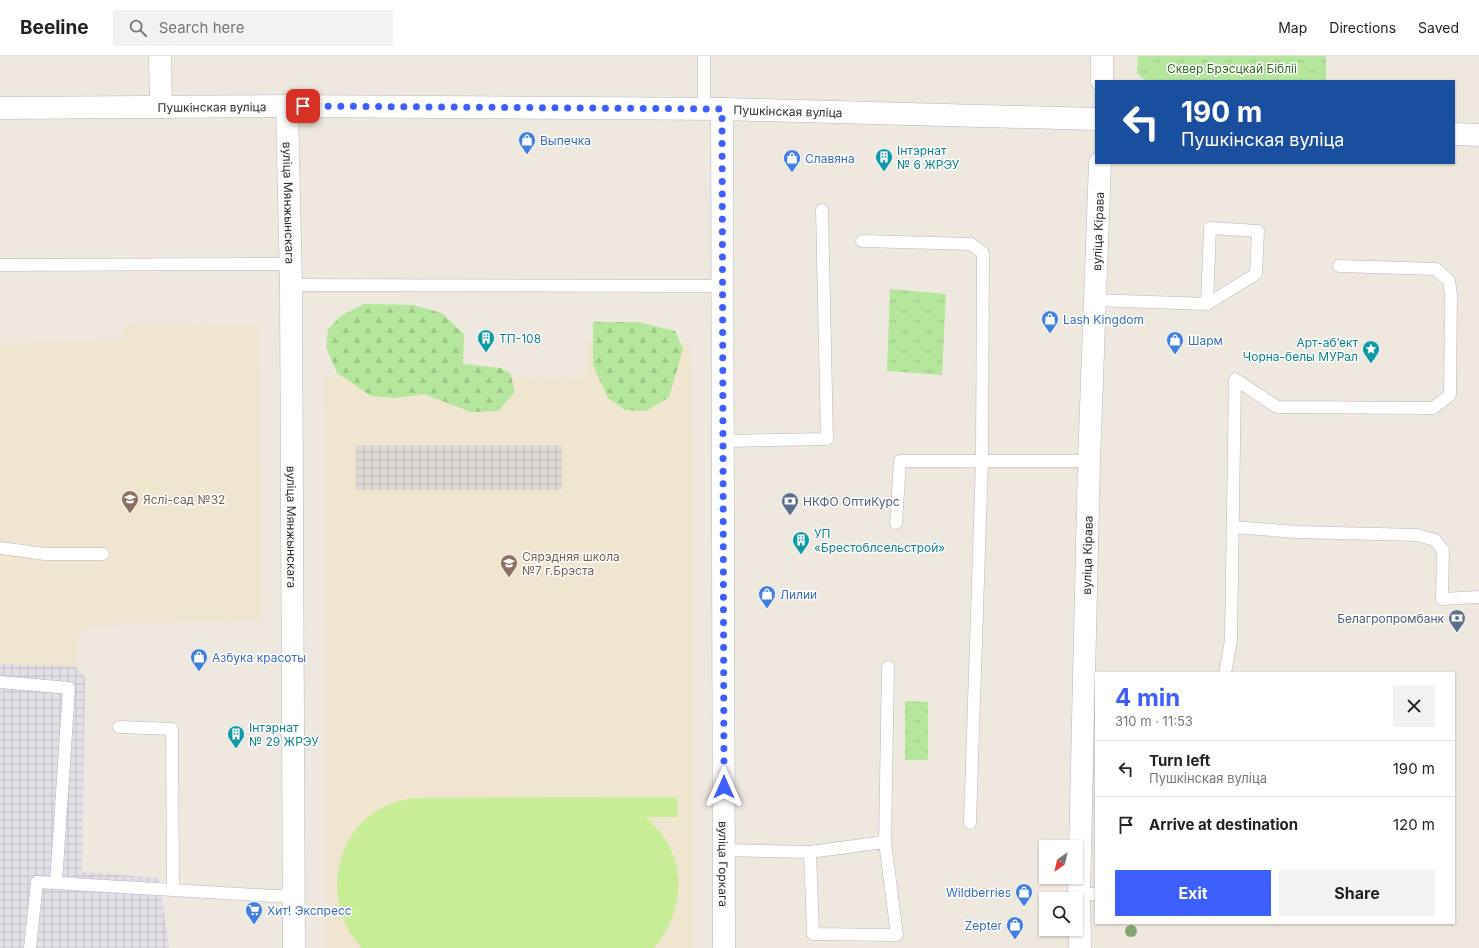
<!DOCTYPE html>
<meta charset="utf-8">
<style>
:root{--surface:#fff;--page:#f2f2f2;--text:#222;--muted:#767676;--line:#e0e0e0;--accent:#3c5ffe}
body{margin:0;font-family:Inter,sans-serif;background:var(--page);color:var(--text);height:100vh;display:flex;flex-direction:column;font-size:15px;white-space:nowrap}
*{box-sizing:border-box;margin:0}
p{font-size:13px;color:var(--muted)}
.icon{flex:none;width:22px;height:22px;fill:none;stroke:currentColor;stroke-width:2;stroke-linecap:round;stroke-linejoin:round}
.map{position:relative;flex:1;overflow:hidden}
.drawer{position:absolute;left:1095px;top:616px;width:360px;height:252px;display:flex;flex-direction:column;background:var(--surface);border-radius:0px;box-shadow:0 1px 3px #0004}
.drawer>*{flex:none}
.guide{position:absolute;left:1095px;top:24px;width:360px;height:84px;border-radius:0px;box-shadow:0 1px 3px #0004;background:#1a4fa0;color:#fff;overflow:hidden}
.needle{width:26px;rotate:214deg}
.fabs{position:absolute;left:1039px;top:784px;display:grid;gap:8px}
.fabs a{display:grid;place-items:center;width:44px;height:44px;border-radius:0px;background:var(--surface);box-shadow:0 1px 3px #0004;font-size:20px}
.pin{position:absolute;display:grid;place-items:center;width:34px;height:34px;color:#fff;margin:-17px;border-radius:8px;box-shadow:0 2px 6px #0006}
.me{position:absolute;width:44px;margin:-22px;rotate:0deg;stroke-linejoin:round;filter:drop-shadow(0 0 3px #0008)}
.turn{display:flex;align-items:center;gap:14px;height:84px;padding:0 20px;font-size:18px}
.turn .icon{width:52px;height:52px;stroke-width:2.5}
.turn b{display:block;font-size:28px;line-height:34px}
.round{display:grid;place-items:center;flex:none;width:42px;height:42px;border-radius:0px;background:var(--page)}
.head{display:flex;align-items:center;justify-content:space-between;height:68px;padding:0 20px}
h1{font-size:24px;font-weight:700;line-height:30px;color:var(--accent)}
.primary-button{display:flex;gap:8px;margin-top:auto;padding:8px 20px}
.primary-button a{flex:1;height:46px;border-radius:0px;background:var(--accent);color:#fff;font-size:16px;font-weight:700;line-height:46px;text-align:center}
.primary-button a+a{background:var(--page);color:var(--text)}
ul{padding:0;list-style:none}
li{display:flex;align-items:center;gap:12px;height:56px;padding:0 20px;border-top:1px solid var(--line)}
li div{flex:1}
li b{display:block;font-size:15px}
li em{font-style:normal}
header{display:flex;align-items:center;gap:24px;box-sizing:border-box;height:56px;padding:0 20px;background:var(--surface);border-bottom:1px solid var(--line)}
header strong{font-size:19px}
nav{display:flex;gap:22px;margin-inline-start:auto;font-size:14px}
.search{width:280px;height:36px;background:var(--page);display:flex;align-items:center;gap:10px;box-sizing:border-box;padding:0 14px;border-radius:0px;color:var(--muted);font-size:15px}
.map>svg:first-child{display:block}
</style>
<header>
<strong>Beeline</strong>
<div class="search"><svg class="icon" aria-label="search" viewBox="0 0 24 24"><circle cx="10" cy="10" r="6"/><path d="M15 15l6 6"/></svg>Search here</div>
<nav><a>Map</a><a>Directions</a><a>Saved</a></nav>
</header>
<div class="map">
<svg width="1479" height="892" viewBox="0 0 1479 892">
<defs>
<pattern id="industrial-grid" width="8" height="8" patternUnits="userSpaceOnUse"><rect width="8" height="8" fill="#e2e0e7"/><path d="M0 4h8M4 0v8" fill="none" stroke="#c2c0c6"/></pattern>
<pattern id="forest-firs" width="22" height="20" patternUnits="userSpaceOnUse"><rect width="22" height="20" fill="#b4e69b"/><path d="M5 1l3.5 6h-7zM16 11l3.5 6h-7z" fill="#9bc686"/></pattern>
<pattern id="park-tufts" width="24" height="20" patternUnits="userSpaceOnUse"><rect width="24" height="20" fill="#b4e69b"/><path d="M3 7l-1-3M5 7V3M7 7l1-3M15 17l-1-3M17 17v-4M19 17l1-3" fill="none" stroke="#9bc686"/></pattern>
<pattern id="plaza-grid" width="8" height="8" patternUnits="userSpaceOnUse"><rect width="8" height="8" fill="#dedbd6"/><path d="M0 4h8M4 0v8" fill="none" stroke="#bfbcb8"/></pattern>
</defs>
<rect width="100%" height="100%" fill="#eee8df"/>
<path fill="url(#industrial-grid)" d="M0,608L75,610L85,621L82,816L159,822L169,892H0Z"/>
<path fill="#f0e5cf" d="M123,269L258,270L261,564L90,570L78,581L75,610L0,608V288L124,285Z
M585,287L690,288L692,414V892H327L326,362L324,320L585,321Z"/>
<path fill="url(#forest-firs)" d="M364,248L413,249L442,257L464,278L463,308L500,312L510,317L515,336L498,355L471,356L424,338L395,342L371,340L337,317L326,291L328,273L341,260Z
M593,266H637L675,275L683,293L669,341L646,355L625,354L608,342L593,309Z"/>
<path fill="url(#park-tufts)" d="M1138,0H1326V25H1146L1137,17Z
M890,233L946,238L942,319L887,315Z
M905,645L928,646V704H905Z"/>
<path fill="#c8ed97" d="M677,741L678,761H646C654,770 663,778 669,790C687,825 678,863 654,892H362C324,853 330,783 378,754C388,748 400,745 412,742Z"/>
<path fill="url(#plaza-grid)" d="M356,389H562V434H356Z"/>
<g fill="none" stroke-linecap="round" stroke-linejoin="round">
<g stroke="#b3b5c0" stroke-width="13">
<path id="service" d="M704,0V52
M862,185L971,188L983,197L982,404L970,767
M0,209L290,208
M291,229L722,230
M1095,244L1207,248L1256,218L1258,175L1210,172L1207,248
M723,385L827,383L822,154
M896,467L900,405H1089
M1233,471L1297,476L1417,479L1435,484L1443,494L1442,543L1479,541
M0,492L45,498H103
M1225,617L1231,584L1235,323L1277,351L1433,352L1450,339L1451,238L1449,225L1436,213L1339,210
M0,626L69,632L56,827
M119,671L172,673L173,834L274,840L294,839
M724,794L810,796L885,786L888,611
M810,796L813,878L897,879L885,786
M1079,838H1096
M30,892L37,826L173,834"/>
</g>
<g stroke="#b3b5c0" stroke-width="23">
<g id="minor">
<path d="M1102,0V25"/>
<path id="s1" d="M287,50L291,229L294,892"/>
<path id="s2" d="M722,53L724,892"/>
<path id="s3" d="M1080,892L1079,838L1089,405L1100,107"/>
</g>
</g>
<g stroke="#b3b5c0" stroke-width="23">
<path id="tertiary" d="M160,0L161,51"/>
</g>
<g stroke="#b3b5c0" stroke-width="23">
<g id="secondary">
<path id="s4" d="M0,52L287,50L722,53L1096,63"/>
<path d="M1454,78L1479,79"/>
</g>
</g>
<use href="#service" stroke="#fff" stroke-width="12"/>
<use href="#minor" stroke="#fff" stroke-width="22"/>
<use href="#tertiary" stroke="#fff" stroke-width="22"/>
<use href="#secondary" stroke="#fff" stroke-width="22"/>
</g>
<circle fill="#82a572" cx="1131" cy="875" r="6"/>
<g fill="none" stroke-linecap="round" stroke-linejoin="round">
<path stroke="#3c5ffe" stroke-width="7" stroke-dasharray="0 12.6" d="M303,50L722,53L724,731"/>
</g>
<defs>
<g id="shop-pin" transform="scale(0.9)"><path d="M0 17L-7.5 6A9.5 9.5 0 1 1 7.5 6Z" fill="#3f7fe0" stroke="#fff"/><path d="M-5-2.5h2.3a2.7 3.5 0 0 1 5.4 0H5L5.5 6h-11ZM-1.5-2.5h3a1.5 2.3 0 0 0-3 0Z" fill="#fff"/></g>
<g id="building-pin" transform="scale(0.9)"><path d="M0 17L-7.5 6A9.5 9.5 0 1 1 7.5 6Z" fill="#0f9aa8" stroke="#fff"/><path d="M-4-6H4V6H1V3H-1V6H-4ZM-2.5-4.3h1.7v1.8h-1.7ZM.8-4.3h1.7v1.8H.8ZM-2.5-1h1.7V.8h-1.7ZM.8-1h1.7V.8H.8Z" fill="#fff"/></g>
<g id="sight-pin" transform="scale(0.9)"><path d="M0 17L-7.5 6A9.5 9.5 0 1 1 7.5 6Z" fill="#0f9aa8" stroke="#fff"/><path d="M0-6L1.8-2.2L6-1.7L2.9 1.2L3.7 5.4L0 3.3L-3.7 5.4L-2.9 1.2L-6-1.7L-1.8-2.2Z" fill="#fff"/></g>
<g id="school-pin" transform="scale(0.9)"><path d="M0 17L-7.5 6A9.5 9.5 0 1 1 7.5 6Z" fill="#8d6e63" stroke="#fff"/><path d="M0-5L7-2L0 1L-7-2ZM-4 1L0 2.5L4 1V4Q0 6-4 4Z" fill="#fff"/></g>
<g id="bank-pin" transform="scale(0.9)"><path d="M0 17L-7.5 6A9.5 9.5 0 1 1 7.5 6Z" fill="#5c6f8a" stroke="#fff"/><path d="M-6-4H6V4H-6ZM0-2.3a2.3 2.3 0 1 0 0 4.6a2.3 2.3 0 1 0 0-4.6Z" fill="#fff"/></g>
<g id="supermarket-pin" transform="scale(0.9)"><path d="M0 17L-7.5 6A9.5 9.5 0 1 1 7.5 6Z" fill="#3f7fe0" stroke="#fff"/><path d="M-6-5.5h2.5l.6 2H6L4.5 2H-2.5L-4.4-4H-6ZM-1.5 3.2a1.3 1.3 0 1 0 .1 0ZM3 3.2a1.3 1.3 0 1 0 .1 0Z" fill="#fff"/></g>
</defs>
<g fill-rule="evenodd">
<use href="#shop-pin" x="527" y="84"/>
<use href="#building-pin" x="884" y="101"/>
<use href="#shop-pin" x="792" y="102"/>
<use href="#shop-pin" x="1050" y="263"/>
<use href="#building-pin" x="486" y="282"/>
<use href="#shop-pin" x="1175" y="284"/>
<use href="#sight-pin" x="1371" y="293"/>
<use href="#school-pin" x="130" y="443"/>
<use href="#bank-pin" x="790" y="445"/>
<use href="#building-pin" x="801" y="484"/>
<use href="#school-pin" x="509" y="507"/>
<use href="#shop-pin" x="767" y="538"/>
<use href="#bank-pin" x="1457" y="562"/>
<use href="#shop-pin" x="199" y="601"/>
<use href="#building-pin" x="236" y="678"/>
<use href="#shop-pin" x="1024" y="836"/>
<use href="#supermarket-pin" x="254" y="854"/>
<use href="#shop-pin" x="1015" y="869"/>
</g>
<g text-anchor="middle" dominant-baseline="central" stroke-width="3" stroke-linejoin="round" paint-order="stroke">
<g font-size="12" fill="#2a6e19" stroke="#fff">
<text x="1232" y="12">Сквер Брэсцкай Бібліі</text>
</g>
<g font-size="12" fill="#2d2d2d" stroke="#fff">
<text stroke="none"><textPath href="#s4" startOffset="212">Пушкінская вуліца</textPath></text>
<text stroke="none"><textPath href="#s4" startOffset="788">Пушкінская вуліца</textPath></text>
<text stroke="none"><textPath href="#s1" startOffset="97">вуліца Мянжынскага</textPath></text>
<text stroke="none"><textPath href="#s3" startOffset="717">вуліца Кірава</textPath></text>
<text stroke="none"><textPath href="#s1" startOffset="421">вуліца Мянжынскага</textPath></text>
<text stroke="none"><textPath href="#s3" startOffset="393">вуліца Кірава</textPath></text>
<text stroke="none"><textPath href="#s2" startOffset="755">вуліца Горкага</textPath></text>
</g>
<g font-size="12" fill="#366cbe" stroke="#fff" text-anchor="start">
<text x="540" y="84">Выпечка</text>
<text x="805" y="102">Славяна</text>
<text x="1063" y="263">Lash Kingdom</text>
<text x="1188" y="284">Шарм</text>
<text x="780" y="538">Лилии</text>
<text x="212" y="601">Азбука красоты</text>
<text x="1011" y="836" text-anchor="end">Wildberries</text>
<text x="267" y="854">Хит! Экспресс</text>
<text x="1002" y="869" text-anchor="end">Zepter</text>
</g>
<g font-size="12" fill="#0d838f" stroke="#fff" text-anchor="start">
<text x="897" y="94">Інтэрнат<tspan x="897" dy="14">№ 6 ЖРЭУ</tspan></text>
<text x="499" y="282">ТП-108</text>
<text x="1358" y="286" text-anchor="end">Арт-абʼект<tspan x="1358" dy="14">Чорна-белы МУРал</tspan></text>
<text x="814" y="477">УП<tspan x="814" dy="14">«Брестоблсельстрой»</tspan></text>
<text x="249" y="671">Інтэрнат<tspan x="249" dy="14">№ 29 ЖРЭУ</tspan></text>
</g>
<g font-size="12" fill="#785e54" stroke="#fff" text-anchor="start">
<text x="143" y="443">Яслі-сад №32</text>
<text x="522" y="500">Сярэдняя школа<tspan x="522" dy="14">№7 г.Брэста</tspan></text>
</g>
<g font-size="12" fill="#4e5e75" stroke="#fff" text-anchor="start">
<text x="803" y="445">НКФО ОптиКурс</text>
<text x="1444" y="562" text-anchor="end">Белагропромбанк</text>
</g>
</g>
</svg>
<div class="fabs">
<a><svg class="needle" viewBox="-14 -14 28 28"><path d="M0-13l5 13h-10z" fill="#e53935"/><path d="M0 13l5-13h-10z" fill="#767676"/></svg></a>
<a><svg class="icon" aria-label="search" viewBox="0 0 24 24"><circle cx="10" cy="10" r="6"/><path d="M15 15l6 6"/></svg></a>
</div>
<div class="pin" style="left:303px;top:50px;background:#d93025"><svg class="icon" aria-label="arrive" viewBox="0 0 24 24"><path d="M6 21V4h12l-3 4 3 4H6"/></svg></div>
<svg class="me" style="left:724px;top:731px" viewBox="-20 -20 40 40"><path d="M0-17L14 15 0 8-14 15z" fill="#3c5ffe" stroke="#fff" stroke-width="4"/></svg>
<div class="guide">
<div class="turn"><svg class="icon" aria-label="left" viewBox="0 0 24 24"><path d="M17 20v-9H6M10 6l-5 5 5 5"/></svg><div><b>190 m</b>Пушкінская вуліца</div></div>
</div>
<section class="drawer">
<div class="head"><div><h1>4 min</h1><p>310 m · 11:53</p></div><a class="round"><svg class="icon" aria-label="close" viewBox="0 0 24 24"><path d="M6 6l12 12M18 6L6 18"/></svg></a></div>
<ul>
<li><svg class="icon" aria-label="left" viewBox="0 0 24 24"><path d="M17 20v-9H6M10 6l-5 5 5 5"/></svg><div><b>Turn left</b><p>Пушкінская вуліца</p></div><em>190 m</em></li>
<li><svg class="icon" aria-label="arrive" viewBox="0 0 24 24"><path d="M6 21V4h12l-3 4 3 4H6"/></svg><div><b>Arrive at destination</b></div><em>120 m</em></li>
</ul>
<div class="primary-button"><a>Exit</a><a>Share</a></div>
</section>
</div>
